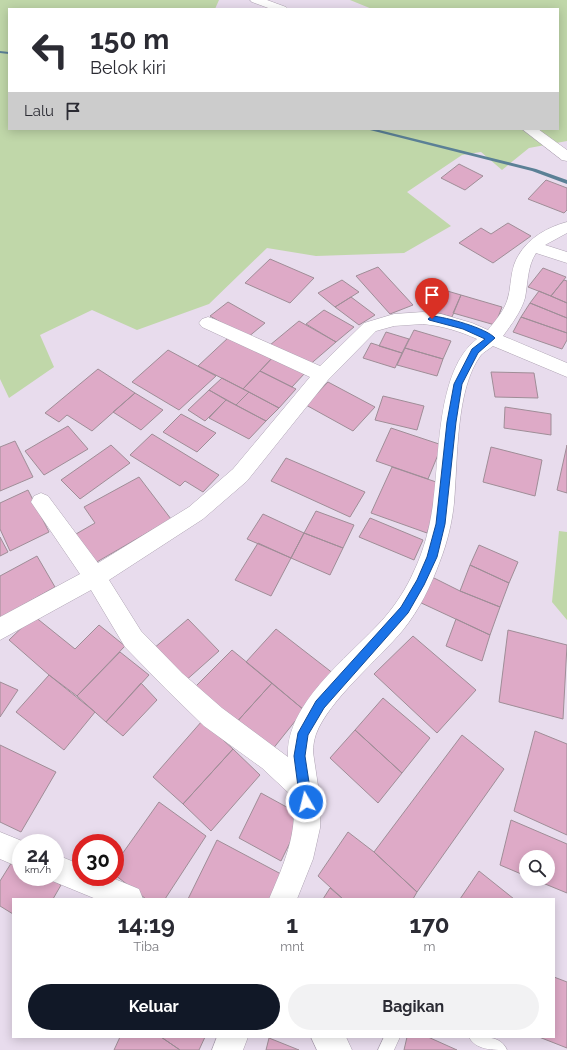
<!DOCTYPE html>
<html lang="id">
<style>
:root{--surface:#fff;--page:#f2f2f3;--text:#2b2b33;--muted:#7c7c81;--accent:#111827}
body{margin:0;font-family:Raleway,sans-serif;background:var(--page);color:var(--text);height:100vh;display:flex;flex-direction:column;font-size:15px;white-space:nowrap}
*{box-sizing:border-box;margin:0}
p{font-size:13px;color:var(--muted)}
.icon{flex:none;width:22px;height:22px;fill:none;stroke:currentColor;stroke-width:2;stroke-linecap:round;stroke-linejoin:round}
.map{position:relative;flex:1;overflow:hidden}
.panel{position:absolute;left:12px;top:898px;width:543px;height:140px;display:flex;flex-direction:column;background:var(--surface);border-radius:0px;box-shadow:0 2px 10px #0003}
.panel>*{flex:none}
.hud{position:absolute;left:8px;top:8px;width:551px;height:122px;border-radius:0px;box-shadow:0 2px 10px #0003;background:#fff;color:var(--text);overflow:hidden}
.buttons{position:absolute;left:519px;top:850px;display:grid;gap:8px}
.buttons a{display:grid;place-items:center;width:36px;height:36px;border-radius:50%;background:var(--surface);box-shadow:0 2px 10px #0003;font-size:20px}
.speed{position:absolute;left:12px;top:834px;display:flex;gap:8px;font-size:20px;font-weight:700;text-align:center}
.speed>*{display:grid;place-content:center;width:52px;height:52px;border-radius:50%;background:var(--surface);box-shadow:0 2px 10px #0003;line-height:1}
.speed small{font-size:10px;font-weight:400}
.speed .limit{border:6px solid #d22;background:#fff;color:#111}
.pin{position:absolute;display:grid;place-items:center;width:34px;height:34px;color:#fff;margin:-41px -17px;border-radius:50% 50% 50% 0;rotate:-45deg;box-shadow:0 0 4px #0007}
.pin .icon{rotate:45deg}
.me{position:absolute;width:44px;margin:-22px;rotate:352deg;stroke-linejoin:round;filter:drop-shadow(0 0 3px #0008)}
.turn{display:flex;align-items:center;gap:14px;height:84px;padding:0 16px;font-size:18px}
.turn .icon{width:52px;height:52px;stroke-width:2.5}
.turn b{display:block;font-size:28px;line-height:34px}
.then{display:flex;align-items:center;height:38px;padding:0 16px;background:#0003;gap:8px;font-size:15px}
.eta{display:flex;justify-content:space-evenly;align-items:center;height:68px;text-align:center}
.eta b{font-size:24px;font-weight:700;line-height:28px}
.action{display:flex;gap:8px;margin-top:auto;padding:8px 16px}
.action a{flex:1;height:46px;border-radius:24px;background:var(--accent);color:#fff;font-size:16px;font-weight:700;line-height:46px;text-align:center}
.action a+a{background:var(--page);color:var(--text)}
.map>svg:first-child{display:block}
</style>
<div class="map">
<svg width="567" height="1050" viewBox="0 0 567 1050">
<rect width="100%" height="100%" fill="#e8dced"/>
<path fill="#c0d7a9" d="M0,0H219L215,9H9V129H558V9H372L350,0H567V141L529,148L502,170L481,152L462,155L407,192L451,226L404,253L316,256L267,248L209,304L137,330L92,310L40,335L54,367L9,398L0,379Z
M559,531L567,532V620L552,602Z"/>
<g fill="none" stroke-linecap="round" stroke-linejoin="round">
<path fill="#5b8096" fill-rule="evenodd" d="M0,51L9,52V54L0,53Z
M366,129H375L536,169L567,180V184L532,171Z"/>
</g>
<path fill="#deaac7" stroke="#9f8d97" d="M459,164L483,176L465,190L441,178Z
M546,180L567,188V210L564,213L528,199Z
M508,223L531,236L493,263L459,243L481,228L491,234Z
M270,259L314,278L290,303L245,283Z
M378,267L413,305L390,314L356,276Z
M543,268L566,277L551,296L528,287Z
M342,280L359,292L335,307L318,293Z
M564,280L567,281V303L551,296Z
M437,288L461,295L452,317L427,310Z
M539,291L567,303V318L530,303Z
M461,295L502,307L495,325L453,313Z
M351,297L375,315L359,325L335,307Z
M228,302L265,323L247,338L210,316Z
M530,303L567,318V333L521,317Z
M324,310L354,327L336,342L306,324Z
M521,317L567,333V340L562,349L513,332Z
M299,321L336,342L307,367L270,345Z
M414,330L451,341L443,359L405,348Z
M386,332L409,339L402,353L379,346Z
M229,337L273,357L243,389L198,366Z
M371,343L402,353L395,368L363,358Z
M405,348L443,359L437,376L397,365Z
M168,350L216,376L179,410L132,382Z
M273,357L305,373L292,387L260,371Z
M98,369L135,393L92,431L67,415L59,422L45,413Z
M260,371L296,389L279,408L243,389Z
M491,372L534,373L538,398L495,397Z
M222,378L249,392L236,405L209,390Z
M328,382L375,407L353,431L306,405Z
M209,390L226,400L205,421L188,410Z
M249,392L279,408L266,421L236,405Z
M135,393L163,410L141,430L113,412Z
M383,396L424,406L417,430L375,420Z
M226,400L266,421L249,439L209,418Z
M505,407L551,414V435L504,428Z
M181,414L216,433L197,452L163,432Z
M68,426L88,449L44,475L25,451Z
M391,428L442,445L428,479L376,461Z
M152,434L219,475L203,492L185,481L180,486L130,455Z
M15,441L33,477L0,491V447Z
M111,445L130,463L80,499L61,480Z
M567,445V493L557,490Z
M491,447L542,460L535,496L483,482Z
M286,458L365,492L350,517L271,481Z
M392,467L445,485L427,533L371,513Z
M139,477L171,519L95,563L76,534L95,523L84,507Z
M28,490L49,532L10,551L0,529V503Z
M316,511L354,525L343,548L304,533Z
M263,514L304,533L291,558L247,539Z
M370,518L423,540L414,560L359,537Z
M304,533L343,548L330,575L291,558Z
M0,537L8,552L0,556Z
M258,543L291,558L271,596L235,580Z
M479,545L518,562L509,583L470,565Z
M37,556L55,587L0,618V576Z
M470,565L509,583L500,607L460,591Z
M430,576L460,591L500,607L490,635L417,601Z
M34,616L75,649L99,625L125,646L77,696L49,675L9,640Z
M188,619L219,651L183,683L153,649Z
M456,619L490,635L482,661L446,646Z
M276,629L334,674L304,710L246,662Z
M508,630L567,645L563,719L499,702Z
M413,636L476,690L437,733L374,674Z
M232,650L272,683L234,725L195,687Z
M120,652L149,675L106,722L77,696Z
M49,675L95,712L64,750L16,712Z
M0,682L18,690L0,717Z
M141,683L157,700L123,736L106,722Z
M272,683L304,710L268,755L234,725Z
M383,698L430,738L402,773L355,730Z
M202,721L233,749L183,804L153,777Z
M355,730L402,773L378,803L330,758Z
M535,731L567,744V835L514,811Z
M462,735L504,769L417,892L374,852Z
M0,745L56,772L21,832L0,822Z
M233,749L260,775L211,831L183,804Z
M261,793L303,816L281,861L239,838Z
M159,802L206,836L165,899H146L115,875V864Z
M511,820L567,844V893L533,879H548V857H526V876L500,865Z
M348,832L374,852L417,892L413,899H343L318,876Z
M217,840L281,874L271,899H188Z
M15,857L21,861V877H47L61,885L53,899H13V914L0,906V881Z
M479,871L514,899H460Z
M330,888L343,899H323Z
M554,977L567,982V1048L539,1037H554Z
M120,1037H161L180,1050H114Z
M161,1037H205L199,1050H180Z
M407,1037H428L457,1050H404Z
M269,1038L299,1050H266Z"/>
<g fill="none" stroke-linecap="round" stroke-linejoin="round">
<g stroke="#aea3b3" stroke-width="1">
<path id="service" d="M384,1037H400L394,1050H378Z
M469,1037C483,1037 501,1035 507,1050C493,1050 475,1050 469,1037Z"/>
</g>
<g stroke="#aea3b3" stroke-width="1">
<path id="minor" d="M250,0H267L286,7L288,9H271L252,2Z
M522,129H538L567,150V161L562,160Z
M567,222V233L545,245L567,252V263L536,253C527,267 528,283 525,298C521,312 511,325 503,336L567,363V377L493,346C489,349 484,352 481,355C455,389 458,461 454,503C452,523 447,543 440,561C431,586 419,610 403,630C378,660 329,700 316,734C314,740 313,746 313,752L321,806L320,828L313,859L297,899H269C283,866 298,834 293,797L262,768L204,726L166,689L125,647L91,590L0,640V617L80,574L31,502L34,496L41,493L48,496L98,563L189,507L233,469L310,377L202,327L199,323L202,319L208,317L214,319L320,366L364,323L394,314L423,312L441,314L472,323L488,330C495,321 503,312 507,301C511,290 510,277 514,265C522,242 544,228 567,222ZM423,324C443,326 459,331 477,339C436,370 440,457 433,504C430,527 424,550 414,571C407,587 397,603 385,617C353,654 285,702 288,757L222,708L182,673L141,631L109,580L203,519L247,481L328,380L376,331L394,326Z
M0,832L27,843H21V868L0,859Z
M55,854L81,865V877H110L139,889L143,899H96L45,878L55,877Z
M217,1037H248L243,1050H212Z
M311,1037H346L352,1050H317Z"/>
</g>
<use href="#service" fill="#fff" fill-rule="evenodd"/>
<use href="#minor" fill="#fff" fill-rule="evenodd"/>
</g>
<path fill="#1a73e8" stroke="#114b97" d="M432,316C446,317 486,328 495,338L478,353L462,384L456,422L445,524L437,557L424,585L408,613L324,708L308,735L305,756L312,802L310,806L306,807L302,806L300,802L294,756L298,733L316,701L401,607L417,580L427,557L436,524L447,422L454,384L472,349L485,339L463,329L429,320L428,319Z"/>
</svg>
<div class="buttons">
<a><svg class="icon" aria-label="search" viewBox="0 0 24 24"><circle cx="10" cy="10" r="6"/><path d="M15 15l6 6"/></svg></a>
</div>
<div class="speed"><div>24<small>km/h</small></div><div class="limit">30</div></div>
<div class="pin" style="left:432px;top:319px;background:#d93025"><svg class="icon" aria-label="arrive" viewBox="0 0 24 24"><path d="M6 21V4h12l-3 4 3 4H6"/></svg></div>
<svg class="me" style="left:306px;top:802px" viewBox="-20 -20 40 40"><circle r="17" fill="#1a73e8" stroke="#fff" stroke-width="3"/><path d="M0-11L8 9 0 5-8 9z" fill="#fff"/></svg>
<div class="hud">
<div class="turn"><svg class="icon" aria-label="left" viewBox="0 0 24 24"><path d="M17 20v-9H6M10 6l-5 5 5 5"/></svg><div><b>150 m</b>Belok kiri</div></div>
<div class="then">Lalu<svg class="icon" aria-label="arrive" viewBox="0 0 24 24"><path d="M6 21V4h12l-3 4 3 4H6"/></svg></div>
</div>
<section class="panel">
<div class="eta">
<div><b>14:19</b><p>Tiba</p></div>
<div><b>1</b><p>mnt</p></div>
<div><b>170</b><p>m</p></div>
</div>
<div class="action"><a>Keluar</a><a>Bagikan</a></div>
</section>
</div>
